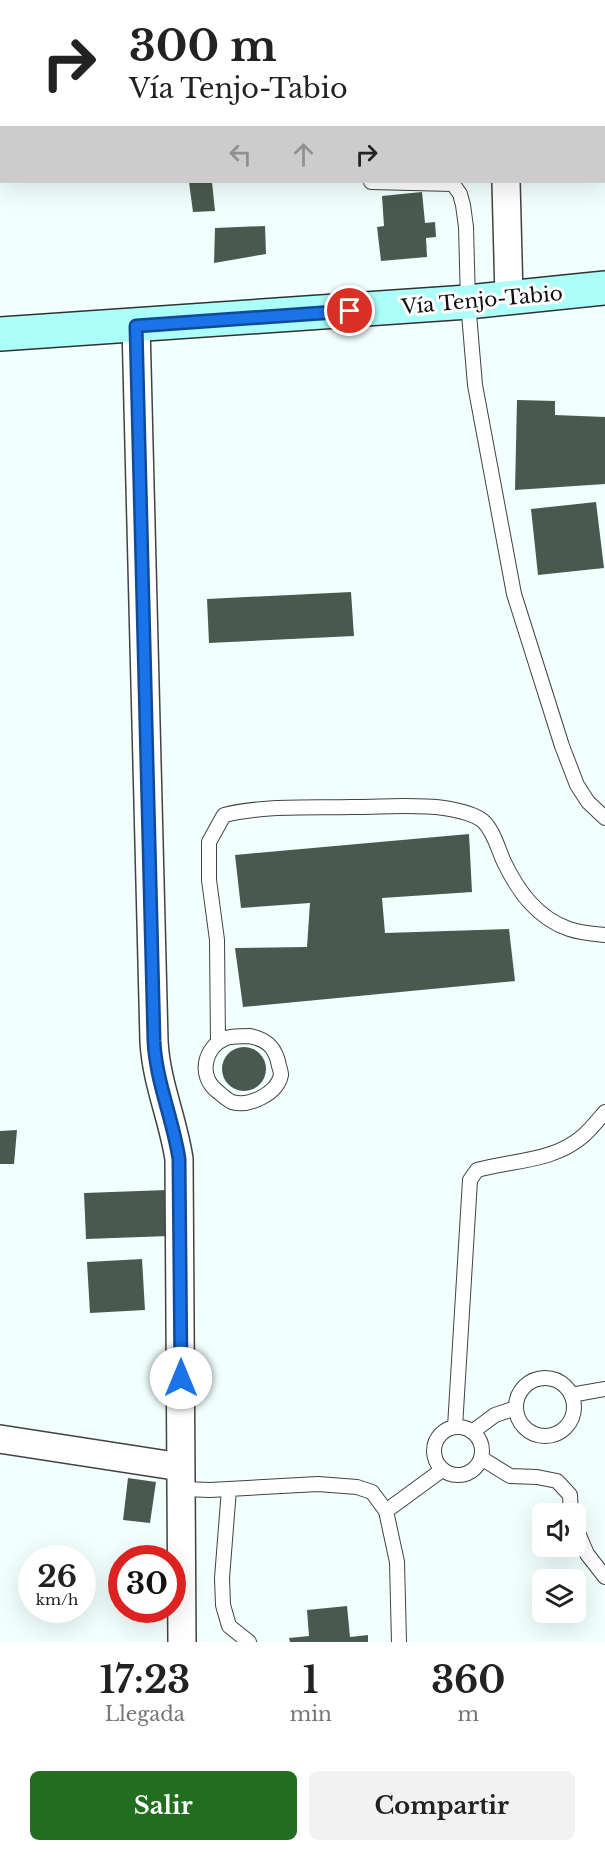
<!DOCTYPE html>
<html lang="es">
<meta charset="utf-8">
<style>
:root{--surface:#fff;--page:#f2f2f2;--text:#222;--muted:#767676;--accent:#216e1f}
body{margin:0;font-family:"Libre Baskerville",serif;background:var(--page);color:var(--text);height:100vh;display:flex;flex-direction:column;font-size:22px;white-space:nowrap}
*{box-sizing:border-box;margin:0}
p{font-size:20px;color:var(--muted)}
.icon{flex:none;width:33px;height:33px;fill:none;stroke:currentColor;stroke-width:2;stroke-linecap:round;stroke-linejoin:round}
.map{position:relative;height:1642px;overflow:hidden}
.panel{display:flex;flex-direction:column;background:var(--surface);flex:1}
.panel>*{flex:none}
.banner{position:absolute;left:0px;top:0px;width:606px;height:183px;box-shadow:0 6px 24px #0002;background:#fff;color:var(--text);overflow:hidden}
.buttons{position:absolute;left:532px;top:1503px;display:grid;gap:12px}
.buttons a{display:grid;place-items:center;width:54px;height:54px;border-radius:9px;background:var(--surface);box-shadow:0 6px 24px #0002;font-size:30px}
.speed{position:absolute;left:18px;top:1545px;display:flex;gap:12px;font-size:30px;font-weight:700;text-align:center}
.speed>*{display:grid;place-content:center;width:78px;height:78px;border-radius:50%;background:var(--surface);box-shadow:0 6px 24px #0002;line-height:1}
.speed small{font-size:15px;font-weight:400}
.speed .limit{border:9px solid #d22;background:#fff;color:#111}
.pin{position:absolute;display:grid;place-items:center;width:51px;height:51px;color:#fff;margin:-26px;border:3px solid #fff;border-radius:50%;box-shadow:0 2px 6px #0007}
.me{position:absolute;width:66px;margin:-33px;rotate:0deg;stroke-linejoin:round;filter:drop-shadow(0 0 4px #0008)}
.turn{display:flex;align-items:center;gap:21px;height:126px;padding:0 30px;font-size:27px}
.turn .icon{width:78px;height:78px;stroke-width:2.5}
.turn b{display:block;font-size:42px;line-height:51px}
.lanes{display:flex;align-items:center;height:57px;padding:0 30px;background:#0003;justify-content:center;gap:30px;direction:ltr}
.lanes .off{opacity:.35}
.eta{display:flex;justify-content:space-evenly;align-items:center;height:102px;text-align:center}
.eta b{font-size:36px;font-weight:700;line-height:42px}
.action{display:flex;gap:12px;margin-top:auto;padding:12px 30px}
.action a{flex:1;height:69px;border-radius:9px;background:var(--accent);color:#fff;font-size:24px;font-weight:700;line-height:69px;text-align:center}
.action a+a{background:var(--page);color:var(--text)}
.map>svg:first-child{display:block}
</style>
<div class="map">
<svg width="605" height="1642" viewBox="0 0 605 1642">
<rect width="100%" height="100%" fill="#f1fffd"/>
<path fill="#4a5950" d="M189,182H212L215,211L193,212Z
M422,192L425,223L435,222L436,237L426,238L427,257L381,261L377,227L384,226L382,196Z
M265,226L266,254L214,263L215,228Z
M517,400L555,401V415L605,417V484L515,490Z
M596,502L604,568L538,575L531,509Z
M351,592L354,636L209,643L207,599Z
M469,834L472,892L382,898L385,933L509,929L515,981L243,1007L235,948L307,947L310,903L241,908L235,855Z
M222 1069a22 22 0 1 1 44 0a22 22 0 1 1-44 0Z
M17,1130L14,1164H0V1131Z
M167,1190L169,1236L86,1239L84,1193Z
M142,1259L145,1310L90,1313L87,1262Z
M128,1478L156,1482L150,1523L123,1520Z
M347,1606L350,1637L368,1635V1642H290L289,1638L309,1636L307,1610Z"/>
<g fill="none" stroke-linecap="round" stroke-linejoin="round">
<g stroke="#424242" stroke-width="16">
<path id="lane" d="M371,182L453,184L460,194L463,205L466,227L468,302L475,385L514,594L562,746L577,785L588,802L605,818
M249,1036C267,1039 276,1048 279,1066C280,1069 281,1072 281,1075C277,1094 249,1107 232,1102C227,1100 221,1094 217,1091C198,1076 204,1047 226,1038C233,1036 241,1036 249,1036Z
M218,1042L217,940L209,880V842L224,815C266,805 310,808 352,807C383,807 414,804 444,808C457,810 473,813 483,821C494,831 498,849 504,862C518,891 537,918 569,929C580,933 594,934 605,935
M516 1407a29 29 0 1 1 58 0a29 29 0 1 1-58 0Z
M571,1395L605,1389
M455,1427L470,1180L477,1170C513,1160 553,1162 583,1136C591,1129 598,1120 605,1112
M434 1451a24 24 0 1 1 48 0a24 24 0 1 1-48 0Z
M472,1432L495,1415L516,1408
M481,1458L510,1476L537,1477L557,1481L570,1495L571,1514
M182,1489L210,1490L318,1484L357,1487L372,1492L386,1511L397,1562L399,1642
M229,1489L222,1578L223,1605L229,1626L249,1642
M386,1511L442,1470
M576,1528L587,1554L605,1577"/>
</g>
<g stroke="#424242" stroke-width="30">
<path id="street" d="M499,0V2
M506,182L509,297
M136,326L154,1041C156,1082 173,1119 179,1159L182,1642
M0,1439L181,1467"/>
</g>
<g stroke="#313131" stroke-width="36">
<path id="secondary" d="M0,334L468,302L605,288"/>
</g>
<use href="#lane" stroke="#fff" stroke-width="14"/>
<use href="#street" stroke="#fff" stroke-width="27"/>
<use href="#secondary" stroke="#acfff8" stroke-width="33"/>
</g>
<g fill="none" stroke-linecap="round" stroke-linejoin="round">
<g stroke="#114b97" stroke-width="15">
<path id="route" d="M181,1378L179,1159C173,1119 156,1082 154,1041L136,326L350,311"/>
</g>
<use href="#route" stroke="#1a73e8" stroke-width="10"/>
</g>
<g text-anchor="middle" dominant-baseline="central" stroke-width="6" stroke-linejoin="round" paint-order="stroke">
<g font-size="20" fill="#0f0f0f" stroke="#fff">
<text transform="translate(482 300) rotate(-5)">Vía Tenjo-Tabio</text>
</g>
</g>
</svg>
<div class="buttons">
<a><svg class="icon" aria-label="sound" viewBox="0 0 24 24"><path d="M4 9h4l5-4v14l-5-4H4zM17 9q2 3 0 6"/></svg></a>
<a><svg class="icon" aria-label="layers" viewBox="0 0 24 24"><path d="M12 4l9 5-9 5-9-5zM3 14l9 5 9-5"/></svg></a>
</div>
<div class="speed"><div>26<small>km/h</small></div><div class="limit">30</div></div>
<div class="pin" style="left:350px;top:311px;background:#d93025"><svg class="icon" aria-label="arrive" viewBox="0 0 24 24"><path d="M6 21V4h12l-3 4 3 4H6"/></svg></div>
<svg class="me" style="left:181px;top:1378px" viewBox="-20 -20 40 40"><circle r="19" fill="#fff"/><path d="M0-13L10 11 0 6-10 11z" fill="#1a73e8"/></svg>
<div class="banner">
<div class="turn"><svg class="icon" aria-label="right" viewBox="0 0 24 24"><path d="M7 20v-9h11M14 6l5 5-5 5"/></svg><div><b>300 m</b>Vía Tenjo-Tabio</div></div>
<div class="lanes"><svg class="icon off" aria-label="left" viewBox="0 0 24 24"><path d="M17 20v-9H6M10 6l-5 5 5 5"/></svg><svg class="icon off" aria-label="ahead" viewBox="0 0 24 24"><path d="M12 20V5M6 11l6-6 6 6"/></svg><svg class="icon" aria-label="right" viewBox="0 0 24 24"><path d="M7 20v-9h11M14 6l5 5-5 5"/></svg></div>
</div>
</div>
<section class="panel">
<div class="eta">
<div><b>17:23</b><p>Llegada</p></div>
<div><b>1</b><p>min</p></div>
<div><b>360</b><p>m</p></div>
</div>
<div class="action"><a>Salir</a><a>Compartir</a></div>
</section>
